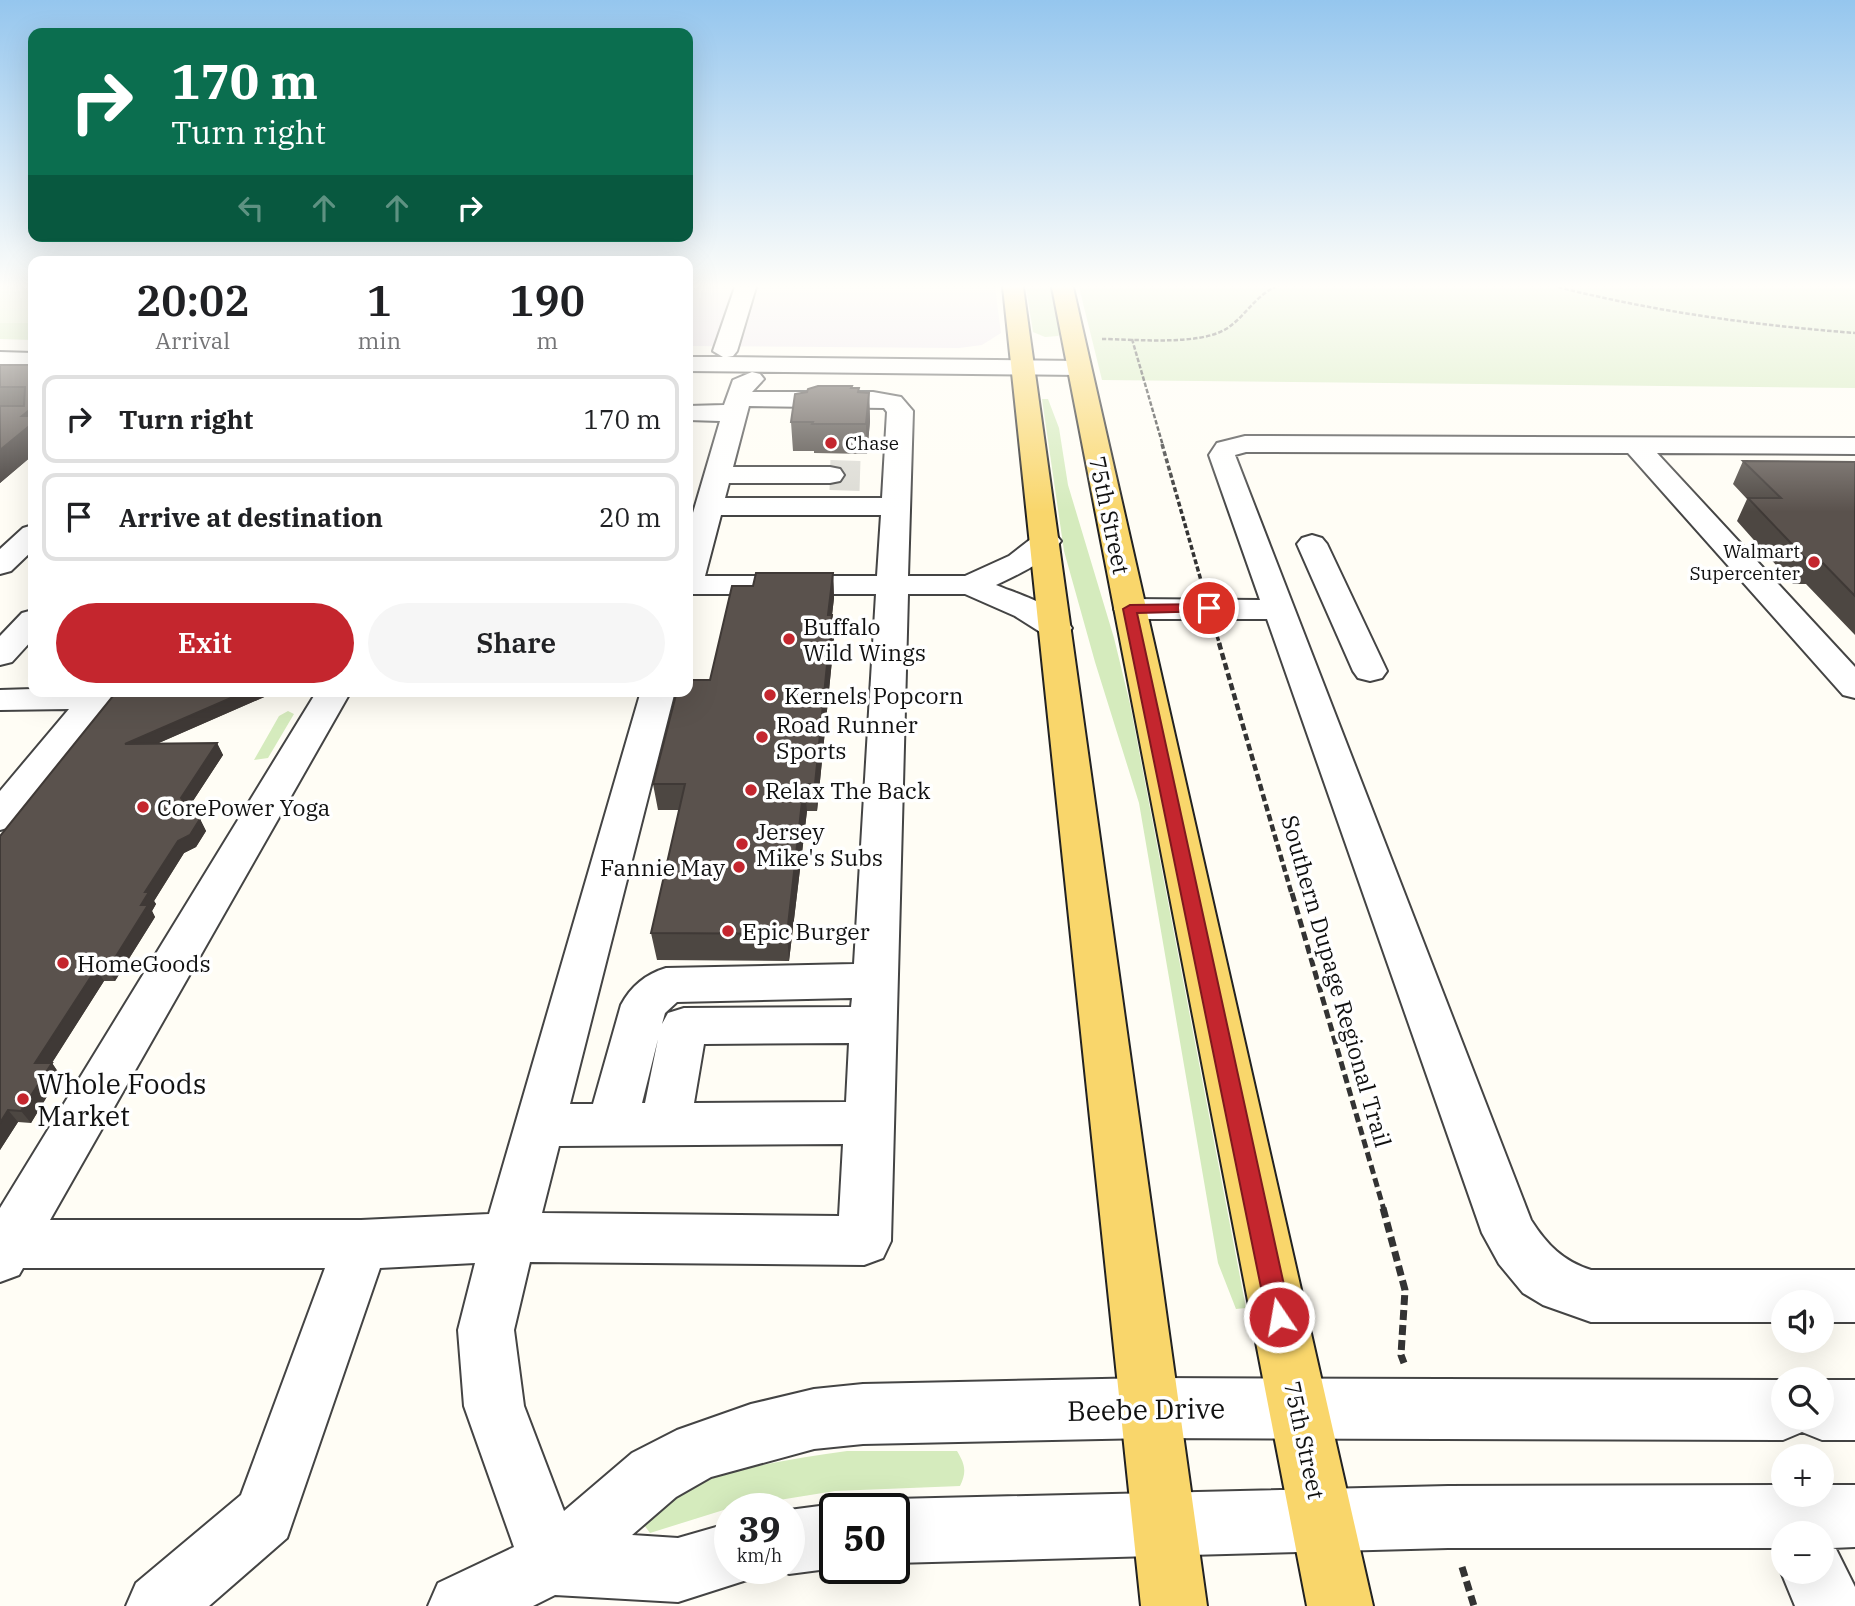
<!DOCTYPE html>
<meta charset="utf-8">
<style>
:root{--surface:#fff;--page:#f6f6f6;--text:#202124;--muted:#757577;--line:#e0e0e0;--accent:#c4262e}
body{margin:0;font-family:"IBM Plex Serif",serif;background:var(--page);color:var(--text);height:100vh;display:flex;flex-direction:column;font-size:26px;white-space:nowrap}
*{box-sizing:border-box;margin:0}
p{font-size:23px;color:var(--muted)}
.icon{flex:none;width:38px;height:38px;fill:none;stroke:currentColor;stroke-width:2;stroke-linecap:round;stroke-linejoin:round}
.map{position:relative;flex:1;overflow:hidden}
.panel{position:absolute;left:28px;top:256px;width:665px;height:441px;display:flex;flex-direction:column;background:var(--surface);border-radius:14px;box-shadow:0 7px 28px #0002}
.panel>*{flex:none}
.guide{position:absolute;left:28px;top:28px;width:665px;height:214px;border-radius:14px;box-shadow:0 7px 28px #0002;background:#0b6e4f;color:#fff;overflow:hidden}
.controls{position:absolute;left:1771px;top:1290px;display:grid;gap:14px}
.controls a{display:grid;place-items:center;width:63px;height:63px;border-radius:50%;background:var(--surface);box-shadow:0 7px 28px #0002;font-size:35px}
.speed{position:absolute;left:714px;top:1493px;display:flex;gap:14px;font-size:35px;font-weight:700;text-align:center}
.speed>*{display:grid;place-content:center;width:91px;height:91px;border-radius:50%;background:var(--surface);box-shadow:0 7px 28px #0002;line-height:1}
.speed small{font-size:18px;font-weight:400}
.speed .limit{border:4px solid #111;border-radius:10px;background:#fff;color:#111}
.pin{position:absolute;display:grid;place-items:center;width:60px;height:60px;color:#fff;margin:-30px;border:4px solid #fff;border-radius:50%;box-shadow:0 2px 7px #0007}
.me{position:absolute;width:77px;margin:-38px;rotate:348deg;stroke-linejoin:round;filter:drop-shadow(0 0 5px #0008)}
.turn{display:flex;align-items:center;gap:24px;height:147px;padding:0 28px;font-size:32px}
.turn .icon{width:91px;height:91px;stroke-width:2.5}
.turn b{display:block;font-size:49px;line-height:60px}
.lanes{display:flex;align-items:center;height:66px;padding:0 28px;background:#0003;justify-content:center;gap:35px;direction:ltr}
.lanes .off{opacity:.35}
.eta{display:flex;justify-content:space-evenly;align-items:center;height:119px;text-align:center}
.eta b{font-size:42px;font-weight:600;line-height:49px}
.primary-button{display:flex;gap:14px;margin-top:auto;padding:14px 28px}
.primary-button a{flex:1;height:80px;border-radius:42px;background:var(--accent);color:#fff;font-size:28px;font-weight:600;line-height:80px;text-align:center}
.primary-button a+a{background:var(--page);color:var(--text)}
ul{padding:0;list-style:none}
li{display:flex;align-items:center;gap:21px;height:88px;margin:0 14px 10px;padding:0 14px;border:4px solid var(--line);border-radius:14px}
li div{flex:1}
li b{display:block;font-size:26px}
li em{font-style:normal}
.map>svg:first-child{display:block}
</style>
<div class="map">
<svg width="1855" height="1606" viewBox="0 0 1855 1606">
<rect width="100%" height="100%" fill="#fffdf5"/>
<path fill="#eee6ef" d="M688,287H995L1001,333L982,345L959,348L688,346Z"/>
<path fill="#d5ebbd" d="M0,287H33V340L0,339Z
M1026,287H1052L1061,333L1058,336L1045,337L1033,332Z
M1079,287H1855V388L1102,380Z
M1042,399H1048L1059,428L1068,485L1114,638L1130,704L1246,1308L1236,1309L1218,1263L1139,803L1095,662L1064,551Z
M288,711L294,714L268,758L254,760L279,716Z
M847,1451H957C965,1464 967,1472 960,1486L835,1491L730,1508L650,1533L644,1525V1513C656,1506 669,1496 682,1490C733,1467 792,1459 847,1451Z"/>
<path fill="#e6f2cf" d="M0,287H33V323H0Z"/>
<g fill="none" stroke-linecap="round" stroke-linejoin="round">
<path stroke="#dbdad3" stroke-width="30" stroke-dasharray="30 15" stroke-linecap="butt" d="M830,475L863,476"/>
<g stroke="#444" stroke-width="4">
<path id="minor" d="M735,287H756L737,351L733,356L727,357L1079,361L1087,363L1091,368L1087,373L1079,375L688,371V357H723L713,351Z
M0,352L33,353V367L0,366Z
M752,372L760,374L764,379L752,392H873L901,397L913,411L908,576H965L1009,556L1036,535L1046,532L1056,535L1061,541C1045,563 1019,574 996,585C1020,595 1057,605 1072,628L1067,635L1056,638L1045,635L1015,616L965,594H908L891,1241L883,1258L864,1265L530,1262L514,1330L524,1406L564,1511L632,1453L677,1430L751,1404L814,1389L863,1384L1150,1378L1783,1380V1418H1822V1380H1855V1440H1822L1802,1432L1783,1440L1150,1438L863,1444L814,1449L711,1477L676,1497L632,1535L678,1538L730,1523V1568H757L753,1578L678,1602L555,1595L533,1606H428L438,1583L514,1547L464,1406L458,1330L475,1263L380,1268L287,1538L209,1606H126L136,1583L241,1495L325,1268H23L19,1275L0,1282V1208L317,691H351L50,1220H361L489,1214L641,691H675L570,1104H593L621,1005C631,986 646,974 666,968L854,964L876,594H688V530L720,421L688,420V406L724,405L733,380ZM749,406L884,408L887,412L882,498H725L729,483H830L840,481L844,475L840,469L830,467H733ZM721,515H881L877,576H705ZM852,998L851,1007L684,1008L668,1013L662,1024L665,1013L677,1002ZM658,1039L645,1103H642ZM849,1043L846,1102L694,1103L704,1044ZM843,1144L839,1216L542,1213L559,1146Z
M1245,436L1855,438V454L1657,453L1855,667V698L1843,695L1628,453L1246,452L1235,455L1531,1220C1547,1245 1563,1261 1591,1270H1855V1322H1822V1302H1783V1322H1591L1543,1305L1523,1293L1499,1264L1482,1233L1267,619H1130L1119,616L1114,609L1119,602L1130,599L1260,600L1209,455L1217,443Z
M33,525V550L11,571L0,574V549L23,528Z
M1312,535L1322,538L1327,544L1387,671L1382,678L1370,681L1358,678L1353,671L1297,544L1302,538Z
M33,610V639L12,662L0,665V636L22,613Z
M33,689V691H110L114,698L14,826L0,830V791L69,709L0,710V690Z
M1783,1485V1494H1822V1485H1855V1547L1832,1548L1836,1549L1855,1587V1606H1795L1781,1572L1783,1566V1572H1822V1533H1783V1548H1448L894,1563V1508H872L894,1499L1448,1486Z
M835,1504L845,1508H835V1568L789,1574L775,1568H789V1510Z"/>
</g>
<g stroke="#222" stroke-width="4">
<path id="major" d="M1003,287H1023L1207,1606H1141Z
M1052,287H1073L1373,1606H1307Z"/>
</g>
<path stroke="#333" stroke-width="2.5" stroke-dasharray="4.5 2" stroke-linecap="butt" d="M1558,287C1656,312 1754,325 1855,333
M1102,339C1134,339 1198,346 1226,329C1245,317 1254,297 1275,287
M1132,339L1163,446"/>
<path stroke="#333" stroke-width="3.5" stroke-dasharray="5 2.5" stroke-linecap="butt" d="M1162,444L1202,584
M1217,636L1220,645"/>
<path stroke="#333" stroke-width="4.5" stroke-dasharray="7 3.5" stroke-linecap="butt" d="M1219,643L1292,895"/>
<path stroke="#333" stroke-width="5" stroke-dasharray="9 4.5" stroke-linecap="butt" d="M1292,893L1384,1210"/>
<path stroke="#333" stroke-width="7" stroke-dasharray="10 5" stroke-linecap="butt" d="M1383,1208L1405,1290L1401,1355L1404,1363
M1462,1567L1474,1606"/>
<use href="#minor" fill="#fff" fill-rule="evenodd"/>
<use href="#major" fill="#f9d66b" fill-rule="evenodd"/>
</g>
<path fill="#4d4742" d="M0,365H33V455L0,483Z
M852,388H859V392L869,393L870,421L867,454L814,453V451H793L791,422Z
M1743,461L1855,462V635L1806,584H1793L1737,521L1747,499L1733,484Z
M833,573L834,598L832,615L834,640L817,811H807L789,961L657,960L651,933L679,810H658L653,784L710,680L753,586Z
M117,691H278L159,743H217L223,755L189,807L200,819L206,831L196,847L184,853L154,901L156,904L152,911L155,917L115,981H104L52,1063L60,1075L31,1123L18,1122L0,1150V836Z"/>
<path fill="#3f3936" d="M869,393L870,421L867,454L866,424Z
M33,407V455L0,483V450L22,416Z
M833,573L834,598L832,615L834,640L817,811L815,784L828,615Z
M247,691H278L131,755L125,744Z
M217,743L223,755L187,810L181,798Z
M804,784L807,811L789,961L787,934Z
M200,819L206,831L196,847L184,853L154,901L156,904L152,911L155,917L115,981L108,969L141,905L145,892L178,841Z
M96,969L104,981L44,1075L35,1063Z
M52,1063L60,1075L31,1123L21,1111Z
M8,1110L18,1122L0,1150V1123Z"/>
<path fill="#5a524d" stroke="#3f3936" stroke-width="2" d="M0,365H33V407L22,416H33V423L0,450V406H24L25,387H0Z
M818,386H852L851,388H859L858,392L869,393L866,424H812L813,422H791L795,394L807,392L808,389Z
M1743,461L1855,462V596L1819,559H1806L1748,498H1781Z
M756,573H833L828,615H832L815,784H804L787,934L651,933L685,784H653L677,691H688V680H710L732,586H753Z
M117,691H247L125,744L217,743L181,798L200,819L190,835L178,841L145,892H149L141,905H148L108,969H96L35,1063H52L21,1111L8,1110L0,1123V836Z"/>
<linearGradient id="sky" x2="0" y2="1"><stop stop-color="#95c6ee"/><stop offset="0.56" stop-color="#fffefa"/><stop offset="1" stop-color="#fffefa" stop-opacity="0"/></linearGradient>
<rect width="1855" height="512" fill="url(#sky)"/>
<path fill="#c4262e" stroke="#7f191e" stroke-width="2" d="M1209,604L1216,608L1214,611L1137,613L1291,1317L1287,1325L1279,1328L1271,1325L1267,1317L1123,609L1130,605Z"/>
<g fill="#c4262e" stroke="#fff" stroke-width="2.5">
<circle cx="831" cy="443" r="7"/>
<circle cx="1814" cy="562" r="7"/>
<circle cx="789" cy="639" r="7"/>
<circle cx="770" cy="695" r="7"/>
<circle cx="762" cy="737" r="7"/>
<circle cx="751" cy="790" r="7"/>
<circle cx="143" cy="807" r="7"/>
<circle cx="742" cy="844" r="7"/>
<circle cx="739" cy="867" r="7"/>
<circle cx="728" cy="931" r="7"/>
<circle cx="63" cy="963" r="7"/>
<circle cx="23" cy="1099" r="7"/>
</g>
<g text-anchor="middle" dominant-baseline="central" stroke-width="7" stroke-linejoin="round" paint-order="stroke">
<g font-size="19" fill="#111" stroke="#fff" text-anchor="start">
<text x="845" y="443">Chase</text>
<text x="1800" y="551" text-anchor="end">Walmart<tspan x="1800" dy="22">Supercenter</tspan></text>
</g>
<g font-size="23" fill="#111" stroke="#fff">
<text transform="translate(1110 515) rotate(78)">75th Street</text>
<text transform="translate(1337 981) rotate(74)">Southern Dupage Regional Trail</text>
<text transform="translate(1305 1440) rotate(78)">75th Street</text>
</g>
<g font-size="23" fill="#111" stroke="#fff" text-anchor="start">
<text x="803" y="626">Buffalo<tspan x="803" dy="26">Wild Wings</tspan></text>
<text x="784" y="695">Kernels Popcorn</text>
<text x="776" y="724">Road Runner<tspan x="776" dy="26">Sports</tspan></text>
<text x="765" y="790">Relax The Back</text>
<text x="157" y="807">CorePower Yoga</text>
<text x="756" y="831">Jersey<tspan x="756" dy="26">Mike's Subs</tspan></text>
<text x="725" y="867" text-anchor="end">Fannie May</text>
<text x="742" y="931">Epic Burger</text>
<text x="77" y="963">HomeGoods</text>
</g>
<g font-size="28" fill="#111" stroke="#fff" text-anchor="start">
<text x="37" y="1083">Whole Foods<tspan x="37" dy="32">Market</tspan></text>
</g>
<g font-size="28" fill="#111" stroke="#fff">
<text transform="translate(1146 1409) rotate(-1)">Beebe Drive</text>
</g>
</g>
</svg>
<div class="controls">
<a><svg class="icon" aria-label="sound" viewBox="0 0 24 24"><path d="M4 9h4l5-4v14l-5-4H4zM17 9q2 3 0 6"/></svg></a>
<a><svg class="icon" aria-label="search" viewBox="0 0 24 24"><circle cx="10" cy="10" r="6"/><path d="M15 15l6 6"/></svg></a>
<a>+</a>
<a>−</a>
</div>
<div class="speed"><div>39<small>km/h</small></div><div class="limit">50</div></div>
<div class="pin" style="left:1209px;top:608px;background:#d93025"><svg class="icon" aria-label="arrive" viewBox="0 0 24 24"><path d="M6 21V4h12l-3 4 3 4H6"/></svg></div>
<svg class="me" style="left:1279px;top:1317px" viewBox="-20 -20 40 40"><circle r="17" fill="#c4262e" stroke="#fff" stroke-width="3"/><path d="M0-11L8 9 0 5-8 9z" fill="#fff"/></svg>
<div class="guide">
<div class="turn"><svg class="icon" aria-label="right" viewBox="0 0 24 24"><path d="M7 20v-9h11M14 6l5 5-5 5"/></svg><div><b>170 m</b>Turn right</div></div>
<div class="lanes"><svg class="icon off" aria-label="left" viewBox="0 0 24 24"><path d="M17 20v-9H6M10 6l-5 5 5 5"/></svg><svg class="icon off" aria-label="ahead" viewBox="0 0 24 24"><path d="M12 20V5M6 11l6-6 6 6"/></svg><svg class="icon off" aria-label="ahead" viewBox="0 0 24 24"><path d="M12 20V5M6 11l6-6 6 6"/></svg><svg class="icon" aria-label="right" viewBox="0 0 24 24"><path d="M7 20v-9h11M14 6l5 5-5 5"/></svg></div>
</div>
<section class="panel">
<div class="eta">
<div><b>20:02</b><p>Arrival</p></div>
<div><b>1</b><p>min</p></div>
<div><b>190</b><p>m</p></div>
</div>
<ul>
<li><svg class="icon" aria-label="right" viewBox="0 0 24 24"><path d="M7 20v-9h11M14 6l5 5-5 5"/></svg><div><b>Turn right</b></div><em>170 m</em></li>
<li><svg class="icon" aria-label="arrive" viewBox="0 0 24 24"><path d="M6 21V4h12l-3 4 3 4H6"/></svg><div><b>Arrive at destination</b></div><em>20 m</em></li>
</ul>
<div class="primary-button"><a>Exit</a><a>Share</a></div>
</section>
</div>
